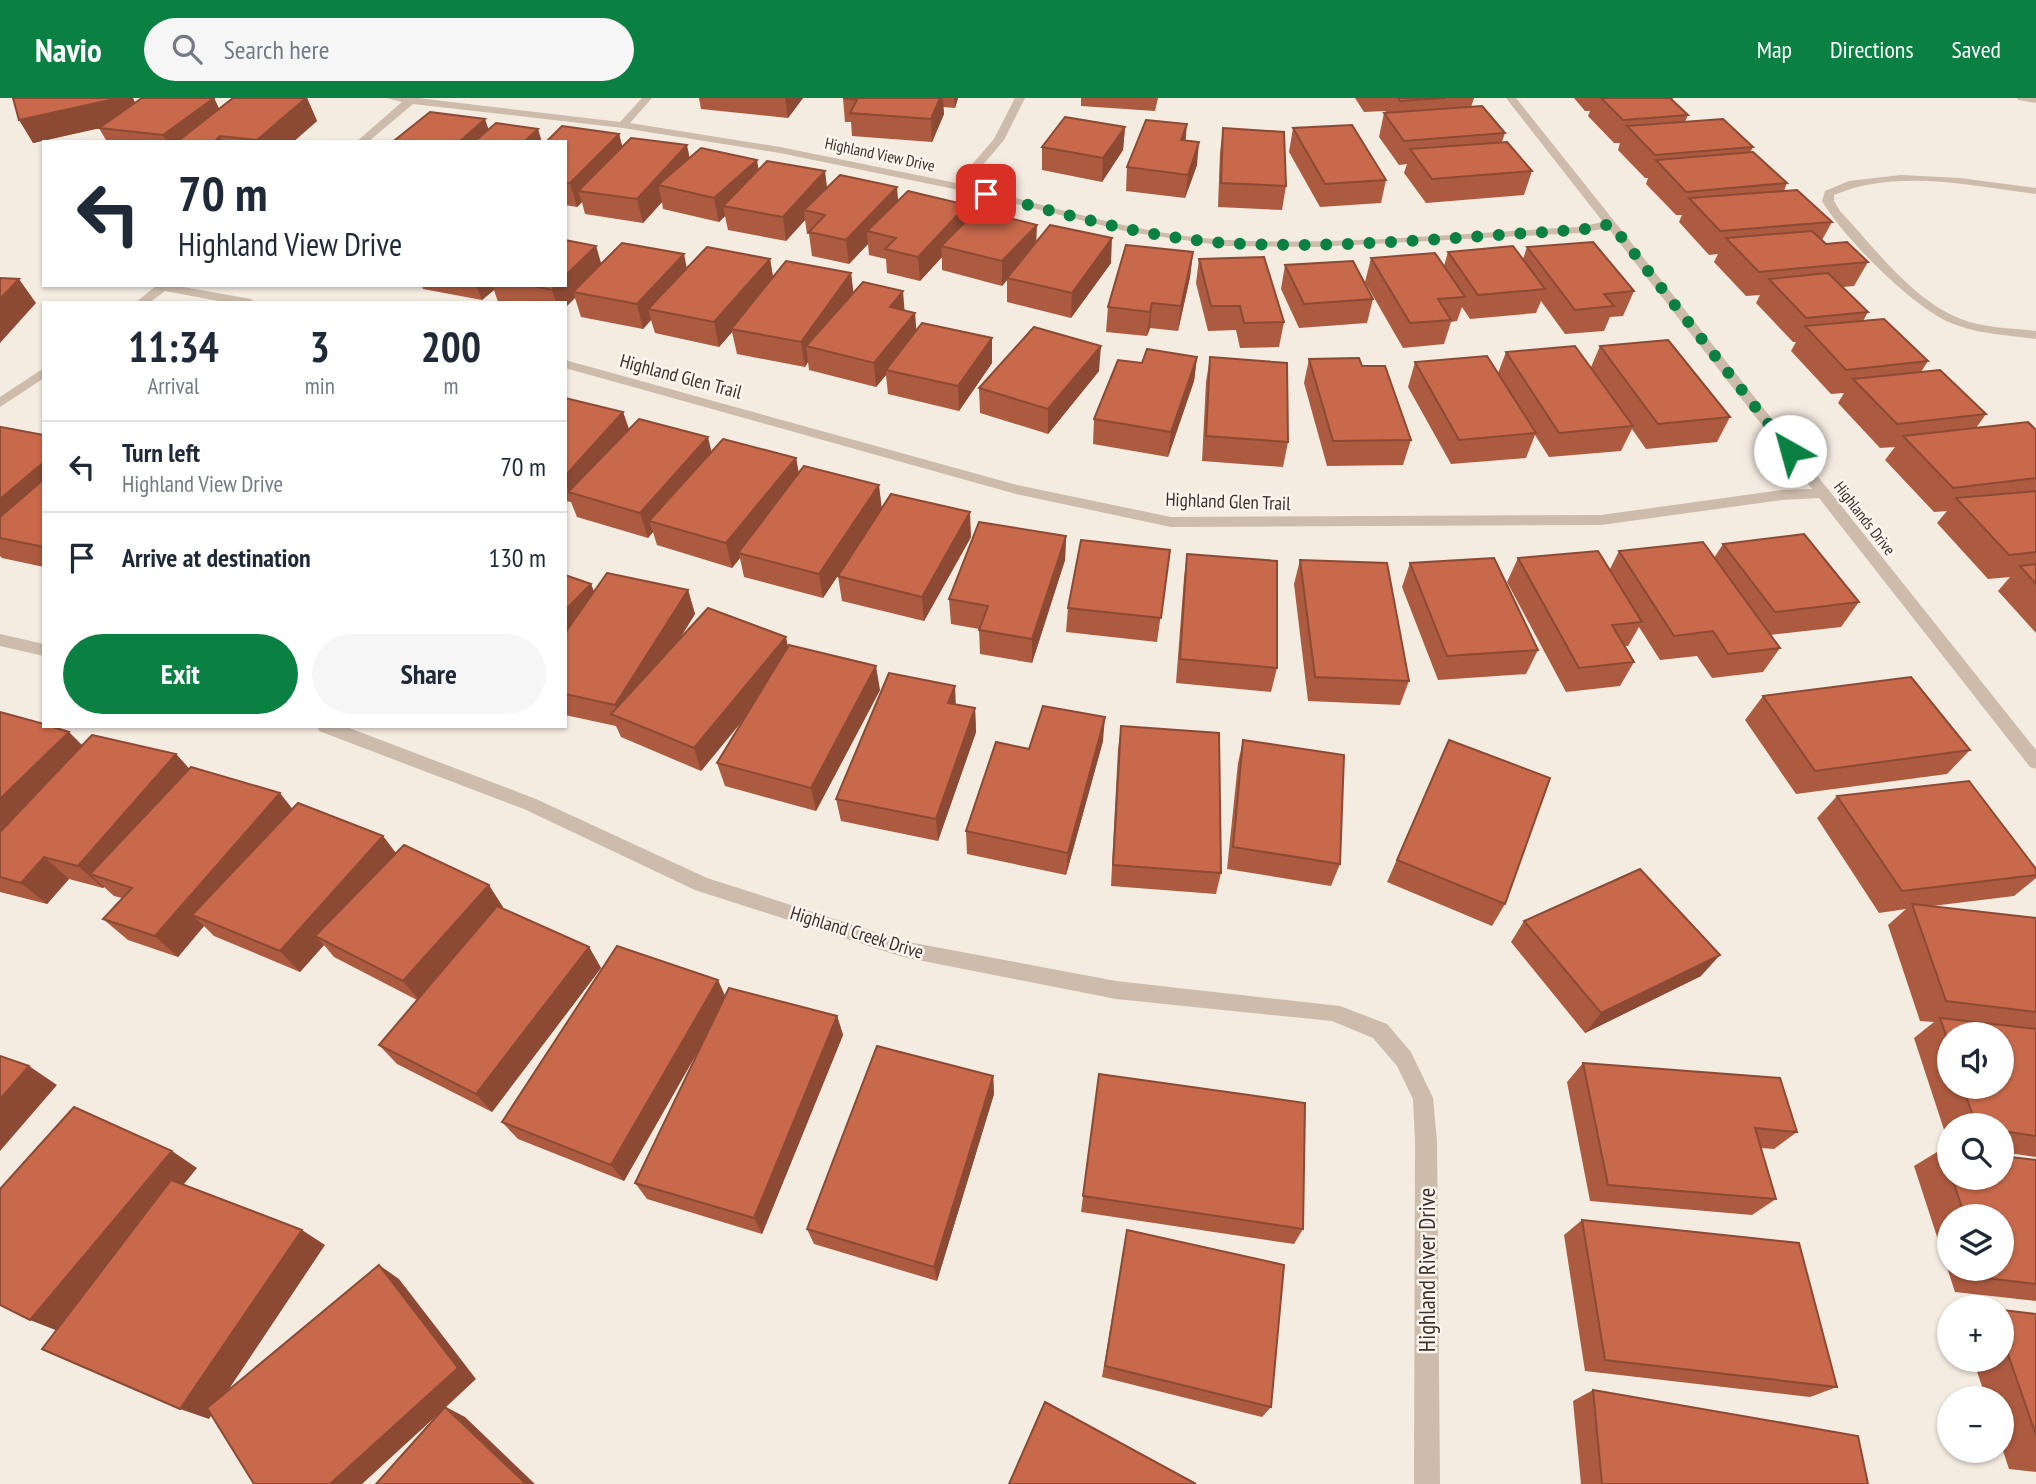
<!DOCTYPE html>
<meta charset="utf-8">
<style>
:root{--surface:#fff;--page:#f6f6f7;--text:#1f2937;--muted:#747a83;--line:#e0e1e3;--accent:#0b8043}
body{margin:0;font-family:"PT Sans Narrow",sans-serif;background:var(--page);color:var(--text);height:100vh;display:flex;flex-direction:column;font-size:26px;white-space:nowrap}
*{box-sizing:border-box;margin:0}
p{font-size:23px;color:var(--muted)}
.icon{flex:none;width:38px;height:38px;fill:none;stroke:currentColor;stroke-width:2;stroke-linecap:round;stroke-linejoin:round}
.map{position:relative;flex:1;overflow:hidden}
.drawer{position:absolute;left:42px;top:203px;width:525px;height:427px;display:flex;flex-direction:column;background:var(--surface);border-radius:0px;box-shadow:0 2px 5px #0004}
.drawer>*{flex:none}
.hud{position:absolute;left:42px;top:42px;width:525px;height:147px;border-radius:0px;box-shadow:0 2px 5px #0004;background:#fff;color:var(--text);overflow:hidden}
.tools{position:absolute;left:1937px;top:924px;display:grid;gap:14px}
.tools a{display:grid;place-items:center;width:77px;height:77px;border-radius:50%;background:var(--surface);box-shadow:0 2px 5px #0004;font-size:35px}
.pin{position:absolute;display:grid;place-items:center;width:60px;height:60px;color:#fff;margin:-30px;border-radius:14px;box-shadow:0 4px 10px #0006}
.me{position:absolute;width:77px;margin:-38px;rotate:322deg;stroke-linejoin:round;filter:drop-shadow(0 0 5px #0008)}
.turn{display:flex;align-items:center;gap:24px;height:147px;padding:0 21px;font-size:32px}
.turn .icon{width:91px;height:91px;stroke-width:2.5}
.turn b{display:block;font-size:49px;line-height:60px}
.eta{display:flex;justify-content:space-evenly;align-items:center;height:119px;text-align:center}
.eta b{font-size:42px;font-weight:700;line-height:49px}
.button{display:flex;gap:14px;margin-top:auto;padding:14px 21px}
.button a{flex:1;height:80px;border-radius:42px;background:var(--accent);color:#fff;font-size:28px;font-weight:700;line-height:80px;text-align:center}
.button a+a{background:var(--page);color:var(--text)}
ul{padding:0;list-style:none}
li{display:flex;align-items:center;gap:21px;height:91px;padding:0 21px;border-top:2px solid var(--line)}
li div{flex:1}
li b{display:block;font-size:26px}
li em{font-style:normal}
header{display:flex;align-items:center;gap:42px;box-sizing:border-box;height:98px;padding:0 35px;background:var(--accent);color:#fff}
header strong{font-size:33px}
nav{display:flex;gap:38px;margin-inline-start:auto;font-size:24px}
.search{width:490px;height:63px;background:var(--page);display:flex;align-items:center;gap:18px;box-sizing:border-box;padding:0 24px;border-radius:38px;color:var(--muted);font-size:26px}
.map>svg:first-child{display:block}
</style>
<header>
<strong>Navio</strong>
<div class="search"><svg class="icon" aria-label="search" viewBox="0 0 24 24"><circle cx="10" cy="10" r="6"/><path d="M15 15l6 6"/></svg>Search here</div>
<nav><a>Map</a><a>Directions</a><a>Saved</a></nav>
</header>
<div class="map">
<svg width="2036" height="1386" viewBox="0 0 2036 1386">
<rect width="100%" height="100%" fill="#f4ebe1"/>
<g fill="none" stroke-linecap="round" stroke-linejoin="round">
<path fill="#cdbbac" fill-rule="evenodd" d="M1901,77L1960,80L2036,90V96C1972,88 1896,70 1834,97V103L1840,113C1875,150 1912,202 1961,221C1984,230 2011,230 2036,233V241C2008,237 1977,236 1951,225C1912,209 1843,139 1822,103L1825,93L1849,83Z"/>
<path fill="#cdbbac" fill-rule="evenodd" d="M386,0H418L620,24L642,0H652L630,25L780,49L956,85L994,41L1015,0H1025L1004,42L966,87C1051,108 1139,137 1227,142C1344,148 1462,135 1579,129L1603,124L1506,0H1516L2036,652V671L2030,669L1819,400L1782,402L1601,427L1171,429L1016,396L565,270V262L1017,387L1171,419L1601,417L1782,392L1812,391L1608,130L1579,135L1317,149L1225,148L1129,134L959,92L780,55L623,30L413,6L368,44H356L402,4Z
M2017,0H2036V5L2018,2Z
M157,187H172L251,201L257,205H229L165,193L149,205H135Z
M44,270V280L0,309V299Z
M0,536L44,546V558L0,548Z
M317,628H344L536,701L707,780L903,843L1116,883L1340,908L1387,926L1411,954L1433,1000L1437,1043L1440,1386H1414L1415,1043L1413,1001L1397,968L1373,940L1332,923L1116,901L903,859L695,792L524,711L319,633Z"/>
</g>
<path fill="#ac5a40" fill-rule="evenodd" d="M13,0H133L135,5L214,0L219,11L307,0L317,23L293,44H107L99,30L33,45Z
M699,0H803L788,20L701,11Z
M843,0H958L955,10L943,9L944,16L932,44L852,38L851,24H845Z
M1081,0H1158L1155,13L1081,8Z
M1355,0H1474L1471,9L1505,35L1502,44L1532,73L1524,97L1426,105L1404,75L1407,66L1399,67L1379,39L1384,15H1387L1385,13L1364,14Z
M1574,0H1673L1672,2L1688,17L1685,24L1753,49L1750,55L1787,85L1784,93L1832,124L1822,142L1826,146L1868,164L1854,188L1843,189L1868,214L1863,223L1928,263L1921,274L1986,316L1976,330L2036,332V535L1998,493L2010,479L1988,481L1937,425L1947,413L1934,414L1885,362L1895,349L1880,350L1838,305L1844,295L1831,296L1791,253L1796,244H1793L1756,205L1760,197L1746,198L1714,164L1718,156L1709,157L1679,124L1682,117H1676L1646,86L1648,80H1645L1618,52L1620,45H1614L1588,18L1590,13H1585Z
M1125,29L1123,52L1102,84L1042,72V49Z
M1223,30L1286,88L1282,112L1218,109L1220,54Z
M1293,30L1386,82L1381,105L1320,109L1289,54Z
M619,36L622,48L758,72L827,90L898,102L967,107L968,121L1036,143L1111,165L1071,220L1007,204V182L1002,188L942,172V159L920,183L887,175L886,161L869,157L868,146L849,166L812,158L809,136H807L805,122L786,143L728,132L725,118L719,124L663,111L662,104L643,125L585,116L582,104L577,109L565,107V44Z
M1185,42L1197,67L1185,100L1126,93L1127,69Z
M596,148L601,166L687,170L770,161L773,179L851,175L853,195L905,212L917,232L992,265L959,313L888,296L886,277L876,289L809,272L808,264L805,269L737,256L732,234L719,249L655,235L651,222L643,231L581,219L575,200L565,205H501L498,204L494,192L482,202L423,191L422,187H565Z
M1527,149L1634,193L1623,218L1610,219L1604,233L1565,236L1541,203L1536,215L1470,221L1462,209L1457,223L1451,224L1444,246L1403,250L1365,184L1371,160L1444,168L1448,154L1523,161Z
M1193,154L1190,179L1178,233L1150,230L1147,238L1106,234L1108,209Z
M1199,161L1284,224L1279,249L1240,250L1236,232L1208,233L1196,185Z
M1285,167L1373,201L1367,225L1299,230L1281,191Z
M1600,248L1730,319L1717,344L1646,351L1632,331L1621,353L1549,359L1535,337L1526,360L1451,366L1408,289L1415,264L1498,275L1506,254L1591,269Z
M1197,259L1194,283L1168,359L1093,346L1094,321L1142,265Z
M1210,259L1288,344L1283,369L1202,363L1206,284Z
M1309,261L1362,268L1411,342L1403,367L1327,368L1304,285Z
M1099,273L1048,336L980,315L979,290Z
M565,300L623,314L629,331L712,353L796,360L799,375L882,410L971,439L924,523L842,503L838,478L842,471L823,500L744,479L740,460L732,470L657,447L653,434L648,440L577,419L571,404L565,403Z
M0,329L44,337V469L2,460L0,458Z
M1066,438L1065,462L1032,565L980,556L979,531L951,526L949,501Z
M1723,446L1859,504L1841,529L1770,537L1780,550L1763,574L1712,580L1697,558L1660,562L1639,529L1628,548H1624L1634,564L1620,588L1566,594L1507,484L1518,460L1610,471L1619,453L1714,460Z
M1170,452L1157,544L1066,534L1068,510Z
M1187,456L1277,570L1271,594L1176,585L1184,480Z
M1300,462L1409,583L1400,607L1308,603L1294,486Z
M1410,465L1538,552L1526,576L1438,582L1402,489Z
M565,477L591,486L594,494L688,492L695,516L681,538L788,548L880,592L816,713L725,688L717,665L744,621L701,673L621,639L616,628L565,617Z
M1763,598L1970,652L1947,676L1796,696L1745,622Z
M975,610L976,634L938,743L841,723L836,701Z
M0,614L82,647L176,656L189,671L292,711L383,738L396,755L503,809L502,810L589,849L601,870L492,1014L397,966L379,947L417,902L334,859L324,847L300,874L214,838L204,828L178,859L128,842L103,821L122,800L114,798L104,789L103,790L69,781L47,806L0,794Z
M1121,628L1221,775L1216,796L1111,788L1118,651Z
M1243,642L1340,766L1331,788L1227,771L1238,665Z
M1449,642L1505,806L1492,828L1387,784Z
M1103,643L1066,777L967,756L966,733L1029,651Z
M1837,698L2036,771V780L2014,798L1932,808L2036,820V1059L2002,1054V1027H1950V1048L1949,1047L1914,940L1934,924L1920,923L1888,827L1906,811L1879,815L1817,720ZM1950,936L2002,989H1950Z
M1524,823L1701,878L1585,935L1511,844Z
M725,898L837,918L843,937L762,1136L647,1101L635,1085L701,948L624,1083L518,1041L502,1024Z
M1583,965L1797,1034L1774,1051L1761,1050L1776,1101L1752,1117L1590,1103L1567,984Z
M1099,976L1303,1131L1294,1146L1081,1114Z
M993,978L994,996L937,1183L814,1146L807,1131Z
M1942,1051L1950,1052V1080H2002L2036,1062V1203L1955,1194L1914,1068ZM1950,1118H2002V1171H1950Z
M1582,1122L1837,1289L1810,1299L1585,1273L1564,1137Z
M1127,1132L1271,1309L1262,1319L1102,1279Z
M2002,1212L2036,1216V1374L2009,1371L2002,1350V1300H1986L1973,1262H2002Z
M1593,1292L1868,1386H1581L1573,1303Z"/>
<path fill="#8c4a34" d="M119,0H133L141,21L33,45L19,22Z
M214,0L225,23L178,43L179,44H167L163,37Z
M307,0L317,23L293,44H258L257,42Z
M785,0H803L788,20Z
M940,0H943L944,16L932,44L931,21Z
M954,0H958L955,10Z
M485,21L493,44H459Z
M1187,26L1185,49L1181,42Z
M1125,29L1123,52L1102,84L1103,60Z
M538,31L542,44H524Z
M619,36L625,59L578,93L582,104L577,109L570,85Z
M220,38L223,44H214Z
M1199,44L1197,67L1185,100L1188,77Z
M687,47L692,71L658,87L662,104L643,125L637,101Z
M757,62L761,85L723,108L725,118L719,124L714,100Z
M825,73L828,97L804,112L805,122L786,143L783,119Z
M897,89L899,113L867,133L868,146L849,166L846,142Z
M967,107L968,131L941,148L942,159L920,183L918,159Z
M1037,127L1036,151L1007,180V182L1002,188V163Z
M1112,140L1111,165L1071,220L1072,195Z
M596,148L603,172L573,194L575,200L565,210V205H556L552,192L556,187H565V178Z
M1193,154L1190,179L1178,233L1181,208Z
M684,156L689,180L648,211L651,222L643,231L637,206Z
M770,161L774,185L731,231L732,234L719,249L714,224Z
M851,175L854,199L806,248L808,264L805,269L801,244Z
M19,181L36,205L0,245V201Z
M476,187H492L494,192L482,202Z
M903,193L905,218L890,209Z
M1152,205L1150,230L1147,238L1150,214Z
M915,215L917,239L886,272V277L876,289L874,265Z
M992,240V265L959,313L958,288Z
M1101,248L1099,273L1048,336V311Z
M1197,259L1194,283L1168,359L1171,334Z
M623,314L631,338L569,394L565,385V378Z
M708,339L714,364L649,423L653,434L648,440L640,415Z
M796,360L800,385L738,455L740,460L732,470L726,445Z
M44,364V406L0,440V401Z
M879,387L882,412L823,500L819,476Z
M970,414L971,439L924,523L922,499Z
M1066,438L1065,462L1032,565V541Z
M591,486L600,510L565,547V512Z
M688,492L695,516L629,623L621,620L615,607Z
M786,539L791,563L701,673L694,650Z
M876,568L880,592L816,713L811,690Z
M955,588L956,611L948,605Z
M975,610L976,634L938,743L936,721Z
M1105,619L1103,643L1066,777L1068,755Z
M69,634L92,657L0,749V701Z
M176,656L197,679L90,776L104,789L103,790L78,768Z
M280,695L298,718L192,817L204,828L178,859L155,838Z
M383,738L399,760L315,838L324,847L300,874L280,853Z
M44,759L69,781L47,806L21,785Z
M489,787L503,809L420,903L403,883Z
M589,849L601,870L492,1014L476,996Z
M1720,857L1701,878L1585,935L1601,915Z
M718,882L727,902L624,1083L611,1067Z
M837,918L843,937L762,1136L754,1120Z
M29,968L57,987L0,1053V1001Z
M993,978L994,996L937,1183L934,1169Z
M172,1053L197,1070L63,1235L30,1222Z
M302,1132L325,1147L209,1321L180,1311Z
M379,1167L399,1181L476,1281L446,1309L465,1319L535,1386H526L446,1309L362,1386H330Z"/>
<path fill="#c8694b" stroke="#8c4a34" stroke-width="2" d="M13,0H119L19,22Z
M142,0H214L163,37L99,30Z
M233,0H306L257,42L220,38L214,44L178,43Z
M843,0H940L931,21L850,15L857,2Z
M1398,0H1446L1400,3Z
M1601,0H1670L1688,17L1623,22Z
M1482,8L1505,35L1404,43L1384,15Z
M430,14L485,21L459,44H405L395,42Z
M1065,19L1125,29L1103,60L1042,49Z
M1723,21L1753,49L1655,57L1627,28Z
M1146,22L1187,26L1181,42L1199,44L1188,77L1127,69Z
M496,25L538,31L524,44H474Z
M1352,27L1386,82L1325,86L1293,30Z
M562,28L619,36L570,85H565V44H546Z
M1223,30L1284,34L1286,88L1221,85Z
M631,40L687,47L637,101L578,93Z
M1507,44L1532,73L1432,81L1410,51Z
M701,50L757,62L714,100L658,87Z
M1753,54L1787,85L1686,94L1656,62Z
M767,63L825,73L783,119L723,108Z
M840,77L897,89L846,142L809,134L825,117L804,112Z
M1797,92L1832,124L1720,133L1689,100Z
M908,93L967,107L918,159L885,151L896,140L867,133Z
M977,112L1037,127L1002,163L941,148Z
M1050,127L1112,140L1072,195L1007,180Z
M1812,133L1826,146L1847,144L1868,164L1759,174L1726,140Z
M565,142L596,148L565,178Z
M1593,144L1634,193L1604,196L1614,208L1575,212L1527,149Z
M622,145L684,156L637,206L573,194Z
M1126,147L1193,154L1181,208L1152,205L1150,214L1108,209Z
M1513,148L1545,191L1478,197L1448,154Z
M707,149L770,161L714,224L648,211Z
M1435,155L1465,199L1438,201L1451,222L1410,225L1371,160Z
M1264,159L1284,224L1244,225L1240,208H1211L1199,161Z
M786,163L851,175L801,244L731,231Z
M1353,163L1373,201L1304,206L1285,167Z
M1828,175L1868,214L1806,220L1769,181Z
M0,180L19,181L0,201Z
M863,184L903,193L890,209L915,215L874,265L806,248Z
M528,187H556L552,192Z
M1884,221L1928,263L1846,272L1805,228Z
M922,225L992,240L958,288L886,272Z
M1034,229L1101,248L1048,311L979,290Z
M1668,242L1730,319L1658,326L1600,248Z
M1575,248L1633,328L1559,335L1506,254Z
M1147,251L1197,259L1171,334L1094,321L1118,262L1142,265Z
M1487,258L1536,335L1459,342L1415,264Z
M1210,259L1287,265L1288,344L1206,338Z
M1359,260L1362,268H1385L1411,342L1333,343L1309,261Z
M1940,272L1986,316L1897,326L1853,281Z
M565,300L623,314L565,378Z
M639,321L708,339L640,415L568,394Z
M2028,324L2036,332V380L1953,390L1903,338Z
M0,329H1L44,337V364L0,401Z
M723,341L796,360L726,445L649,423Z
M804,368L879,387L819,476L738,455Z
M44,381V449L0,440V419Z
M2036,393V454L2009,457L1956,400Z
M891,396L970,414L922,499L838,478Z
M979,424L1066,438L1032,541L979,532L988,508L949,501Z
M1804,436L1859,504L1775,514L1723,446Z
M1081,442L1170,452L1161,520L1068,510Z
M1703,444L1780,550L1728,556L1713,533L1674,538L1619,453Z
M1598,453L1642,524L1612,527L1634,564L1579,570L1518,460Z
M1187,456L1277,463V570L1180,561Z
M1494,460L1538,552L1447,558L1410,465Z
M1300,462L1387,465L1409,583L1315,579Z
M2036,466V486L2020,468Z
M607,475L688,492L615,607L565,596V535Z
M565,477L591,486L565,512Z
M708,510L786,539L694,650L611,616Z
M789,547L876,568L811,690L717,665Z
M889,575L955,588L948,605L975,610L936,721L836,701Z
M1911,579L1970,652L1815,673L1763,598Z
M1043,608L1105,619L1068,755L966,733L996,644L1029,651Z
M0,614L44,626V628H50L69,634L0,701Z
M1121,628L1219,635L1221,775L1113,767Z
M92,637L176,656L78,768L44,759L21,785L0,779V734Z
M1243,642L1344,657L1340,766L1233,749Z
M1449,642L1550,680L1505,806L1397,762Z
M191,669L280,695L155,838L103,821L132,790L90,776Z
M1969,683L2036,771V777L1902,793L1837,698Z
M298,705L383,738L280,853L192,817Z
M404,747L489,787L403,883L315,838Z
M1640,771L1720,857L1601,915L1524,823Z
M1912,806L2036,820V914L1946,903Z
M497,808L589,849L476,996L379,947Z
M617,848L718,882L611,1067L502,1024Z
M729,890L837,918L754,1120L635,1085Z
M1940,920L2036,931V1038L2002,1033V1027H1976L1963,989H2002V936H1950V949Z
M877,948L993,978L934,1169L807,1131Z
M0,958L29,968L0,1001Z
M1583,965L1780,980L1797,1034L1755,1030L1776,1101L1608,1087Z
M1099,976L1305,1005L1303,1131L1083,1098Z
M74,1009L172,1053L30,1222L0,1207V1091Z
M1942,1051L1950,1052V1074Z
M2002,1058L2036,1062V1186L1986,1180L1983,1171H2002V1118H1965L1952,1080H2002Z
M171,1082L302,1132L180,1311L42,1251Z
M1582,1122L1799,1145L1837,1289L1605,1262Z
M1127,1132L1284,1167L1271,1309L1105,1268Z
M379,1167L458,1270L330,1386H254L207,1310Z
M2002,1212L2036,1216V1337L2002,1239Z
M1593,1292L1858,1338L1868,1386H1602Z
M1045,1304L1196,1386H1009Z
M445,1309L526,1386H376Z"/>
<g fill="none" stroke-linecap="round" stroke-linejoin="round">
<path stroke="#0b8043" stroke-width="12" stroke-dasharray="0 21.6" d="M986,96C1065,116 1146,140 1227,145C1344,152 1462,138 1579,132L1611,126L1790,353"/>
</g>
<g text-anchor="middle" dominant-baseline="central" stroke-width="5" stroke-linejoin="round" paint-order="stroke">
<g font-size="16" fill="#3b302b" stroke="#fbf5ee">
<text transform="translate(880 56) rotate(12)">Highland View Drive</text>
<text transform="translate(1865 420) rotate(52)">Highlands Drive</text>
</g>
<g font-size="19" fill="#3b302b" stroke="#fbf5ee">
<text transform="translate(681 278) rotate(15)">Highland Glen Trail</text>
<text transform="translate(1228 403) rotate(2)">Highland Glen Trail</text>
<text transform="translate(857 834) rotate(17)">Highland Creek Drive</text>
</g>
<g font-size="23" fill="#3b302b" stroke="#fbf5ee">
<text transform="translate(1426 1172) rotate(-90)">Highland River Drive</text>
</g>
</g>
</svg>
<div class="tools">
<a><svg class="icon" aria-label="sound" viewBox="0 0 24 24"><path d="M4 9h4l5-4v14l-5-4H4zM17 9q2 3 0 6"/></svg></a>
<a><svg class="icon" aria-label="search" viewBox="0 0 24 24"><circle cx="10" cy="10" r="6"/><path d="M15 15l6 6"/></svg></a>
<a><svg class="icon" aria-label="layers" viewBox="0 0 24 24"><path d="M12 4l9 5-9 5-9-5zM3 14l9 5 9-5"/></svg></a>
<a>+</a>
<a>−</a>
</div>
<div class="pin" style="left:986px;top:96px;background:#d93025"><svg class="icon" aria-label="arrive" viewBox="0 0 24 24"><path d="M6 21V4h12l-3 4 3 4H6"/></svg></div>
<svg class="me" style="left:1790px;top:353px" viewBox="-20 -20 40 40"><circle r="19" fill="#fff"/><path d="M0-13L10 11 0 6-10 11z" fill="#0b8043"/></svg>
<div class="hud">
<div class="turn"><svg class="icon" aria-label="left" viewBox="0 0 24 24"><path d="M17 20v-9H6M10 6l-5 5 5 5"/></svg><div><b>70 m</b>Highland View Drive</div></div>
</div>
<section class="drawer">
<div class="eta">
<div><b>11:34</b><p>Arrival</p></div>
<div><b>3</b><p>min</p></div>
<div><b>200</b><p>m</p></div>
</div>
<ul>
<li><svg class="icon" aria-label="left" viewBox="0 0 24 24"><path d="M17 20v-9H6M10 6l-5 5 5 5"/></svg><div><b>Turn left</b><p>Highland View Drive</p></div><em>70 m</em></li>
<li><svg class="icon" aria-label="arrive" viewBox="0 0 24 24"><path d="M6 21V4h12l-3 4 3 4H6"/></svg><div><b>Arrive at destination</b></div><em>130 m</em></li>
</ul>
<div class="button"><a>Exit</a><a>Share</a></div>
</section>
</div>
